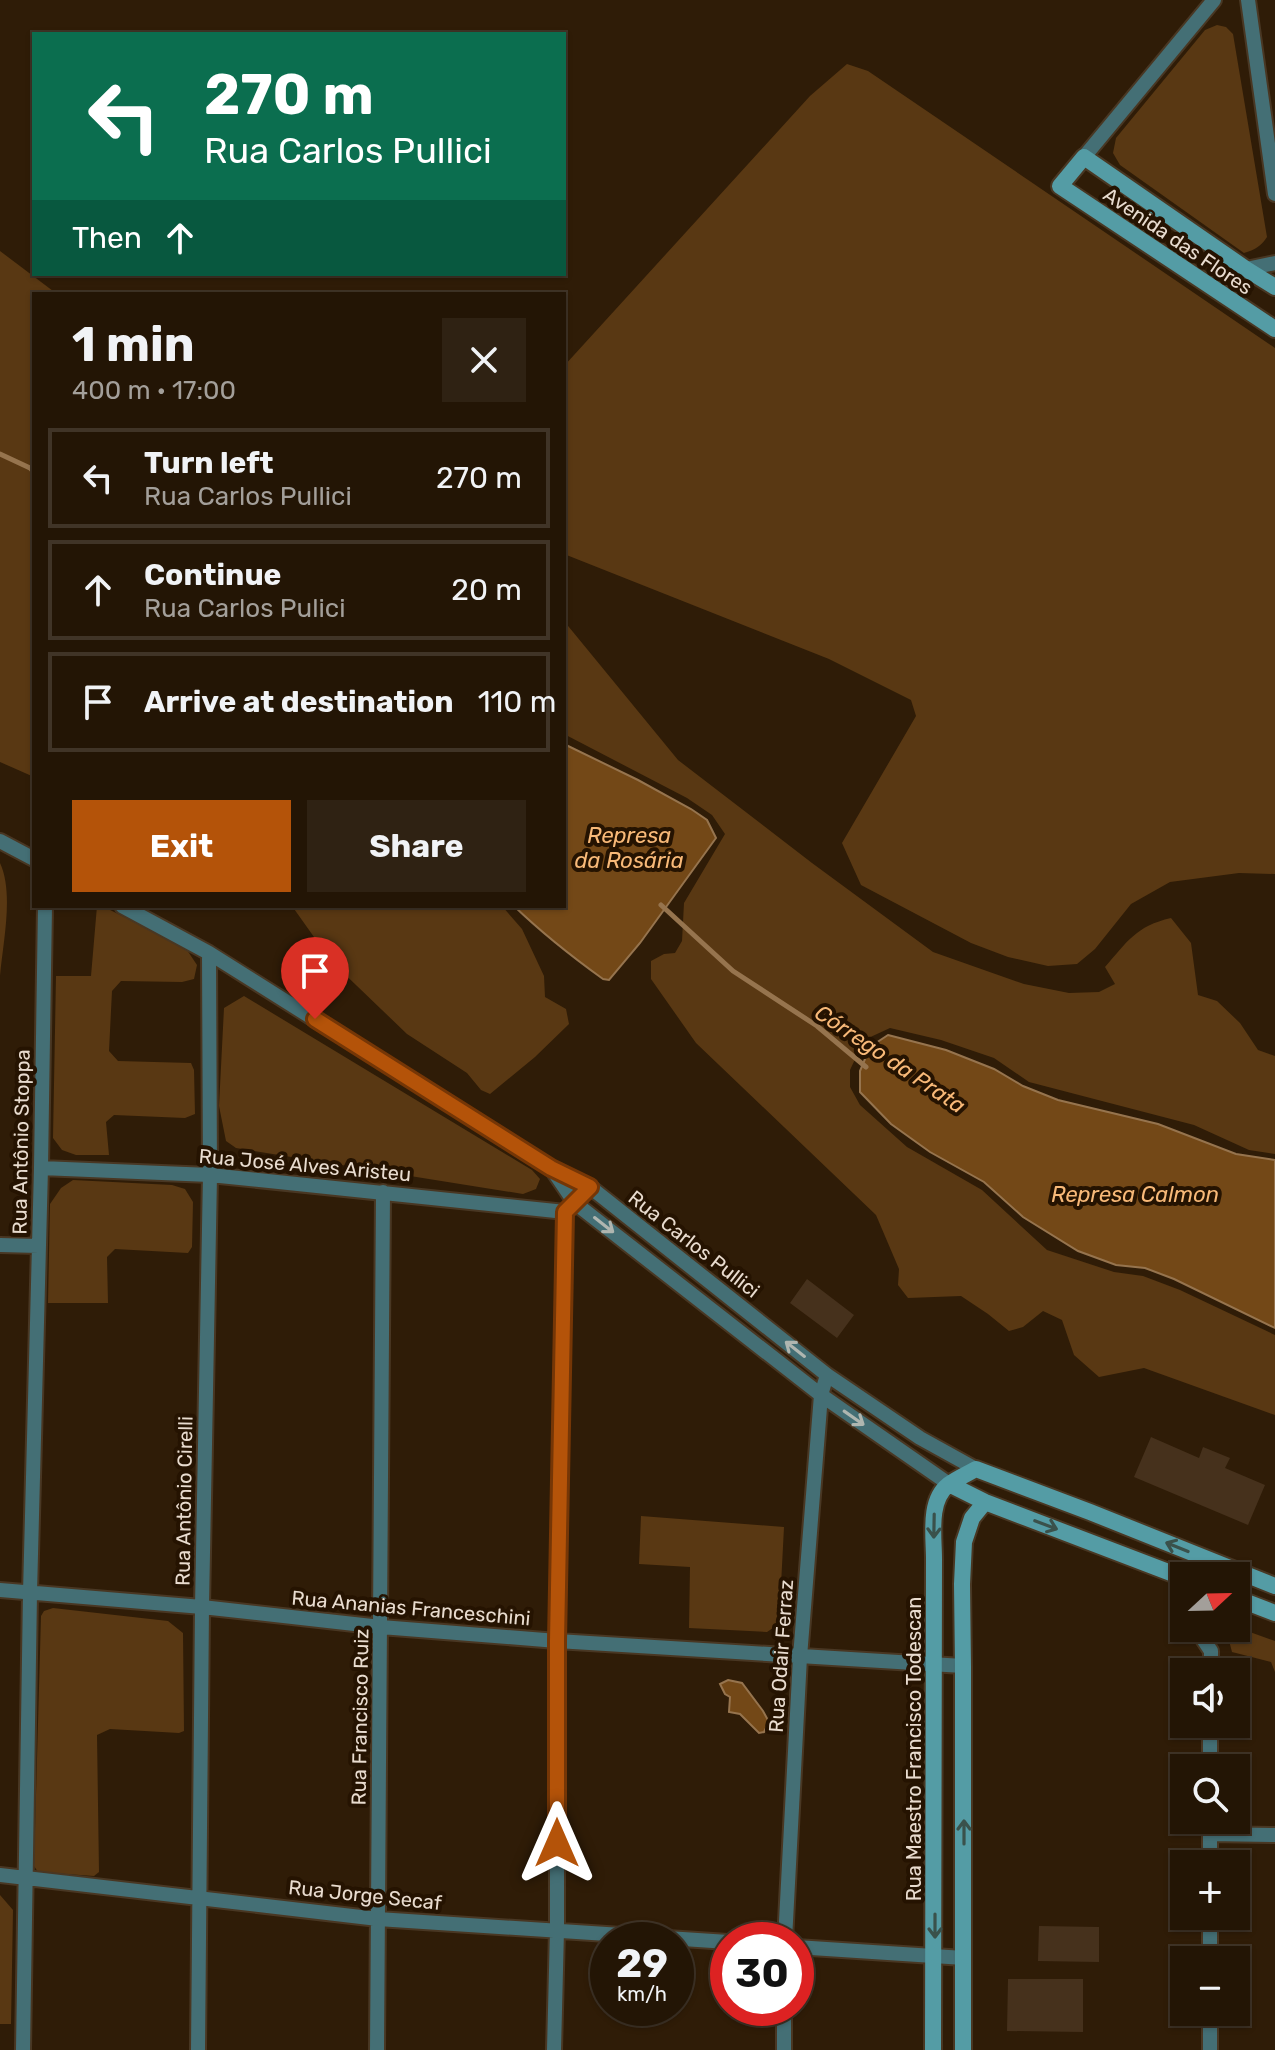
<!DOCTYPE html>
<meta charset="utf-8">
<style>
:root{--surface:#231505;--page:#2f2213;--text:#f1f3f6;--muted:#a39f9a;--line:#403427;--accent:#b45309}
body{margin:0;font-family:Rubik,sans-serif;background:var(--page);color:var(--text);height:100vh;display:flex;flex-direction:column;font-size:30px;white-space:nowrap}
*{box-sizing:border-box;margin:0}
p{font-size:26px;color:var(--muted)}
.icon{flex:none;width:44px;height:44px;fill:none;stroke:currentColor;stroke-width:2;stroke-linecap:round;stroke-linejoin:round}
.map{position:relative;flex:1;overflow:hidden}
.drawer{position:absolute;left:32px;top:292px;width:534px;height:616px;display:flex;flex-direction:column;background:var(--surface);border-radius:0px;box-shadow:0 2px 6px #0004,0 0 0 2px var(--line)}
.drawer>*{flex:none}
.guide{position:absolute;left:32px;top:32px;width:534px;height:244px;border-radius:0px;box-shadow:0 2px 6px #0004,0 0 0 2px var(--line);background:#0b6e4f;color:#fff;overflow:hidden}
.needle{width:52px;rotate:68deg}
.controls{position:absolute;left:1170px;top:1562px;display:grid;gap:16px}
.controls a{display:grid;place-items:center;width:80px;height:80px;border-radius:0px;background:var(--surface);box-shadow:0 2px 6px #0004,0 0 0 2px var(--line);font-size:40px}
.speed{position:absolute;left:590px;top:1922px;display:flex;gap:16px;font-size:40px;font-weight:700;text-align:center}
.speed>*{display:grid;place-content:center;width:104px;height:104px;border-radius:50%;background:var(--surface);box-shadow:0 2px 6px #0004,0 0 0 2px var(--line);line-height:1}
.speed small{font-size:20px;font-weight:400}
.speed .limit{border:12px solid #d22;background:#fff;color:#111}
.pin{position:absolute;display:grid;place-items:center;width:68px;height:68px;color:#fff;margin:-82px -34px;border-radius:50% 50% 50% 0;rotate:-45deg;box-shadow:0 0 8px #0007}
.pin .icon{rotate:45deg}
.me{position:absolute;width:88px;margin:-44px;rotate:0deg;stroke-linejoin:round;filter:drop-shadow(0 0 6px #0008)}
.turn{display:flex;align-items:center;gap:28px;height:168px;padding:0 40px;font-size:36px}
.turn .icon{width:104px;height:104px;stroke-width:2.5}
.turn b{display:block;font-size:56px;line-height:68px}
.then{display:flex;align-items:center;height:76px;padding:0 40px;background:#0003;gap:16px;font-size:30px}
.round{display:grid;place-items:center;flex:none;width:84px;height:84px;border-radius:0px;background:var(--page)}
.headline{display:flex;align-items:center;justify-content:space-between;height:136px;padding:0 40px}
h1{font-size:48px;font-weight:700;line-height:60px}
.cta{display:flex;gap:16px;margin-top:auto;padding:16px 40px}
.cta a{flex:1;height:92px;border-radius:0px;background:var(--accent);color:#fff;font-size:32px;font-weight:700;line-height:92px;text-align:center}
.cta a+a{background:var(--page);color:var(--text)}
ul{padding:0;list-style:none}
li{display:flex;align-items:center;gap:24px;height:100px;margin:0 16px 12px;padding:0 24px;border:4px solid var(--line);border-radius:0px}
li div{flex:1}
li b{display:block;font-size:30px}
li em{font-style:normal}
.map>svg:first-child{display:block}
</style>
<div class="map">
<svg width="1275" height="2050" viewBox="0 0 1275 2050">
<rect width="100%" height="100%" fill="#2f1c07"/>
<path fill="#593813" d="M1217,25L1226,27L1233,34L1267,237C1261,246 1255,250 1244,253L1120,165L1113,153L1116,138L1205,30Z
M847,64L868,71L1275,348V874L1239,873L1170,882L1131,904L1095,949L1077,964L1048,966L1008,957L971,943L861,885L842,843L916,716L911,700L829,659L564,554V366L810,96Z
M0,251L57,294H34V777L0,762Z
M564,621L678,760L812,863L933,952L1024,984L1069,993L1099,992L1115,984L1105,967C1127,942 1136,926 1171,918L1191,943L1198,995L1217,1001L1240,1023L1258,1050L1275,1056V1154L1249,1150L1194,1125L1029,1082L994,1058L941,1040L890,1028L864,1040L850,1070V1087L860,1105L907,1147L982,1190L1047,1250L1114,1272L1143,1276L1180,1290L1275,1335V1415L1144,1368L1099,1377L1074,1355L1062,1320L1043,1311L1023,1327L1009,1331L988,1314L961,1296L908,1298L898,1285L899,1269L876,1215L696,1043L651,979V961L664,954L675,953L682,941L684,903L725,834L712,815L687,798L564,734Z
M0,863C14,893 3,942 0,976Z
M97,906H102L185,947L197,965L194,979L182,982L121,981L112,991L109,1051L118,1061L191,1063L194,1070L195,1114L185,1118L114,1115L106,1122L109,1155H76L62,1150L53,1138L56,976H91Z
M292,906H502L522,929L544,976L545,997L566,1009L569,1024L535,1057L490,1094L481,1090L467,1073L407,1034L331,961Z
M244,996L532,1170L540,1179L536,1189L523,1194L254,1151L236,1148L226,1141L219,1106L224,1008Z
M73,1180L172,1185L185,1189L193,1202L192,1247L188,1253L115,1249L107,1257L108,1303H48L50,1204L61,1188Z
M641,1516L784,1527L779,1624L767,1632L689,1628L690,1567L639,1564Z
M53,1608L168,1621L183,1633L184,1731L179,1733L110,1729L97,1735L99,1872L94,1876L38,1872L34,1866L41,1616L44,1611Z
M1236,1627L1275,1641V1672L1271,1662L1232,1652L1227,1633Z
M0,1895L13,1910L11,2024H0Z"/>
<path fill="#734817" stroke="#96744e" stroke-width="2" d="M564,744L638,780L691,809L707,820L716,838L640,943L609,980L603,979C571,956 542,933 514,906H564Z
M888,1035L946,1050L994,1069L1023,1086L1058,1100L1158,1124L1236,1154L1275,1160V1328L1174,1279L1145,1268L1116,1265L1078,1251L1023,1217L984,1182L930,1152L891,1124L860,1092V1071L870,1047Z
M728,1680L742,1683L763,1711L769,1722L764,1732L759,1733L740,1714L729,1712L730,1697L725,1694L720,1684Z"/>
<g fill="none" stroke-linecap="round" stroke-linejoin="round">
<path stroke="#96744e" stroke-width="5" d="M0,454L30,468L34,472
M661,905L733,971L817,1026L866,1067"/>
</g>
<path fill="#46311c" d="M807,1279L854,1315L837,1338L790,1303Z
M1151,1437L1199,1458L1203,1447L1230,1458L1225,1468L1265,1485L1248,1525L1134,1477Z
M1039,1926L1099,1927V1962L1038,1961Z
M1008,1979H1083V2032L1007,2031Z"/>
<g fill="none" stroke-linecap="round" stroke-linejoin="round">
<g stroke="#493723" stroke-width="18">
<path id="street" d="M1248,0L1275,194
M1084,157L1214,0
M1246,269L1275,263
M0,841L34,859
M122,906L209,953L551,1168L590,1187L827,1375L920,1438L976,1469
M41,1168L210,1175L565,1212
M552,1169L575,1203L821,1395L949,1484
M0,1245L39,1246
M0,1590L202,1607L381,1627L557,1641L963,1666
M1199,1633L1211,1651V1672
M1210,1768V1724
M1210,1834L1275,1835
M1210,1864V1820
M0,1875L378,1919L728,1942
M1210,1916V1960
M785,1940L800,1657L821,1395L827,1375
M796,1947L964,1958
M1210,2012V2050
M23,2050L30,1593L41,1168L45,906
M198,2050L202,1607L210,1175L209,953
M377,2050L383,1192
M554,2050L557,1930V1641L565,1212
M784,2050V2008"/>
</g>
<g stroke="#493723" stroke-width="20">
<path id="secondary" d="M1275,287L1246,269L1084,157L1060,186L1275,329
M949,1484L985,1502L1184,1578
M1236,1598L1275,1613
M933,2050L934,1559C934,1536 928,1501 948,1485C956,1479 967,1474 976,1469L1090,1512L1275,1586
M963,2050V1666L962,1584L964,1542L972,1518L985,1502"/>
</g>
<use href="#street" stroke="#446f75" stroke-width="14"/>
<use href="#secondary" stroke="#549ca5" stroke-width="16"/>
</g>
<defs><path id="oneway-shaft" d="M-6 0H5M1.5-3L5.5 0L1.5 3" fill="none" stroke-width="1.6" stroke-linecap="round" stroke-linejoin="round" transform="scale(2)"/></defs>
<g stroke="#afb6b0">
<use href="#oneway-shaft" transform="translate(604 1225) rotate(38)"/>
<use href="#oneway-shaft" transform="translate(795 1349) rotate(-142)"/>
<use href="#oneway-shaft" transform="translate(854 1418) rotate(35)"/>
</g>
<g stroke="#3a514b">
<use href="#oneway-shaft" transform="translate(1046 1525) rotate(21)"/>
<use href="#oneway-shaft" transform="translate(934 1526) rotate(91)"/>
<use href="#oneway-shaft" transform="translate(1177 1547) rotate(-158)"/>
<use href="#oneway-shaft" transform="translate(964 1832) rotate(-90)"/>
<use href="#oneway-shaft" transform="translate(935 1926) rotate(90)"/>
</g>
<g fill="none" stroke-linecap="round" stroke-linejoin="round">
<g stroke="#753606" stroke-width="20">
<path id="route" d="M315,1019L551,1168L590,1187L565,1212L557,1641V1843"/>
</g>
<use href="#route" stroke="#b45309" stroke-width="14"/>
</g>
<g text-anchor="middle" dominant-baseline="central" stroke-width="8" stroke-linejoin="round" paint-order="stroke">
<g font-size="20" fill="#e9dccf" stroke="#251301">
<text transform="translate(1178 241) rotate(34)">Avenida das Flores</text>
<text transform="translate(21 1142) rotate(-89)">Rua Antônio Stoppa</text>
<text transform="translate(305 1165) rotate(5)">Rua José Alves Aristeu</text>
<text transform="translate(694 1244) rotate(38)">Rua Carlos Pullici</text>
<text transform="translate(184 1501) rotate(-89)">Rua Antônio Cirelli</text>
<text transform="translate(411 1608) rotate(5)">Rua Ananias Franceschini</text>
<text transform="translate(781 1656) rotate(-86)">Rua Odair Ferraz</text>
<text transform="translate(360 1717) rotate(-89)">Rua Francisco Ruiz</text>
<text transform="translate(914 1749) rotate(-90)">Rua Maestro Francisco Todescan</text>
<text transform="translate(365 1895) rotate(6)">Rua Jorge Secaf</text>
</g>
<g font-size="22" font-style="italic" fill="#f8b978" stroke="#251301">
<text x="629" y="835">Represa<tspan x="629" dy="25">da Rosária</tspan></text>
<text transform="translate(890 1059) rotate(34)">Córrego da Prata</text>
<text x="1135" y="1194">Represa Calmon</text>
</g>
</g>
</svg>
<div class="controls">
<a><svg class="needle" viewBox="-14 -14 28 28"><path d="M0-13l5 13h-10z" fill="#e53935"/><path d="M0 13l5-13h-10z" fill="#a39f9a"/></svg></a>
<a><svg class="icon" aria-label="sound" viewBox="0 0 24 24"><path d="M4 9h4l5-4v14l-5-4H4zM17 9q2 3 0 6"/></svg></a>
<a><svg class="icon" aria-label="search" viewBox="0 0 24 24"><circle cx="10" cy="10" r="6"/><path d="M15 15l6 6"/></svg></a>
<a>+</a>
<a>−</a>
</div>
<div class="speed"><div>29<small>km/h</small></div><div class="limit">30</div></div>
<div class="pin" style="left:315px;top:1019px;background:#d93025"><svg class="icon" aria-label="arrive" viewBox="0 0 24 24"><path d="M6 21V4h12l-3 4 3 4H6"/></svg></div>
<svg class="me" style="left:557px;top:1843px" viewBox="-20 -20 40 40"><path d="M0-17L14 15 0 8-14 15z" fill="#b45309" stroke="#fff" stroke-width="4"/></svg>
<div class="guide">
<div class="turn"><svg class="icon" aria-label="left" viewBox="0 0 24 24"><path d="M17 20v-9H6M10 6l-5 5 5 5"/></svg><div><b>270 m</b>Rua Carlos Pullici</div></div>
<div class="then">Then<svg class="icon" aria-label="ahead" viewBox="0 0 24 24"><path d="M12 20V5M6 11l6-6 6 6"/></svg></div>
</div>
<section class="drawer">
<div class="headline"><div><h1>1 min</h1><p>400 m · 17:00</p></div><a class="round"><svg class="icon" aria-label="close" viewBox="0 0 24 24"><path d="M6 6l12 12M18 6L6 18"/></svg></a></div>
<ul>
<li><svg class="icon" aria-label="left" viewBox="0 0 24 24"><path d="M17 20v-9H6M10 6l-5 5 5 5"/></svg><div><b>Turn left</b><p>Rua Carlos Pullici</p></div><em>270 m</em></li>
<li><svg class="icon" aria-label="ahead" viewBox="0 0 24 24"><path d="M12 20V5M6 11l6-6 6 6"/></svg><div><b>Continue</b><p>Rua Carlos Pulici</p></div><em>20 m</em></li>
<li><svg class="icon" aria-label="arrive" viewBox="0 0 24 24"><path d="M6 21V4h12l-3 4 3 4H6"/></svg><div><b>Arrive at destination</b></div><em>110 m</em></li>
</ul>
<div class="cta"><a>Exit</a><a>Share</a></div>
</section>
</div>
